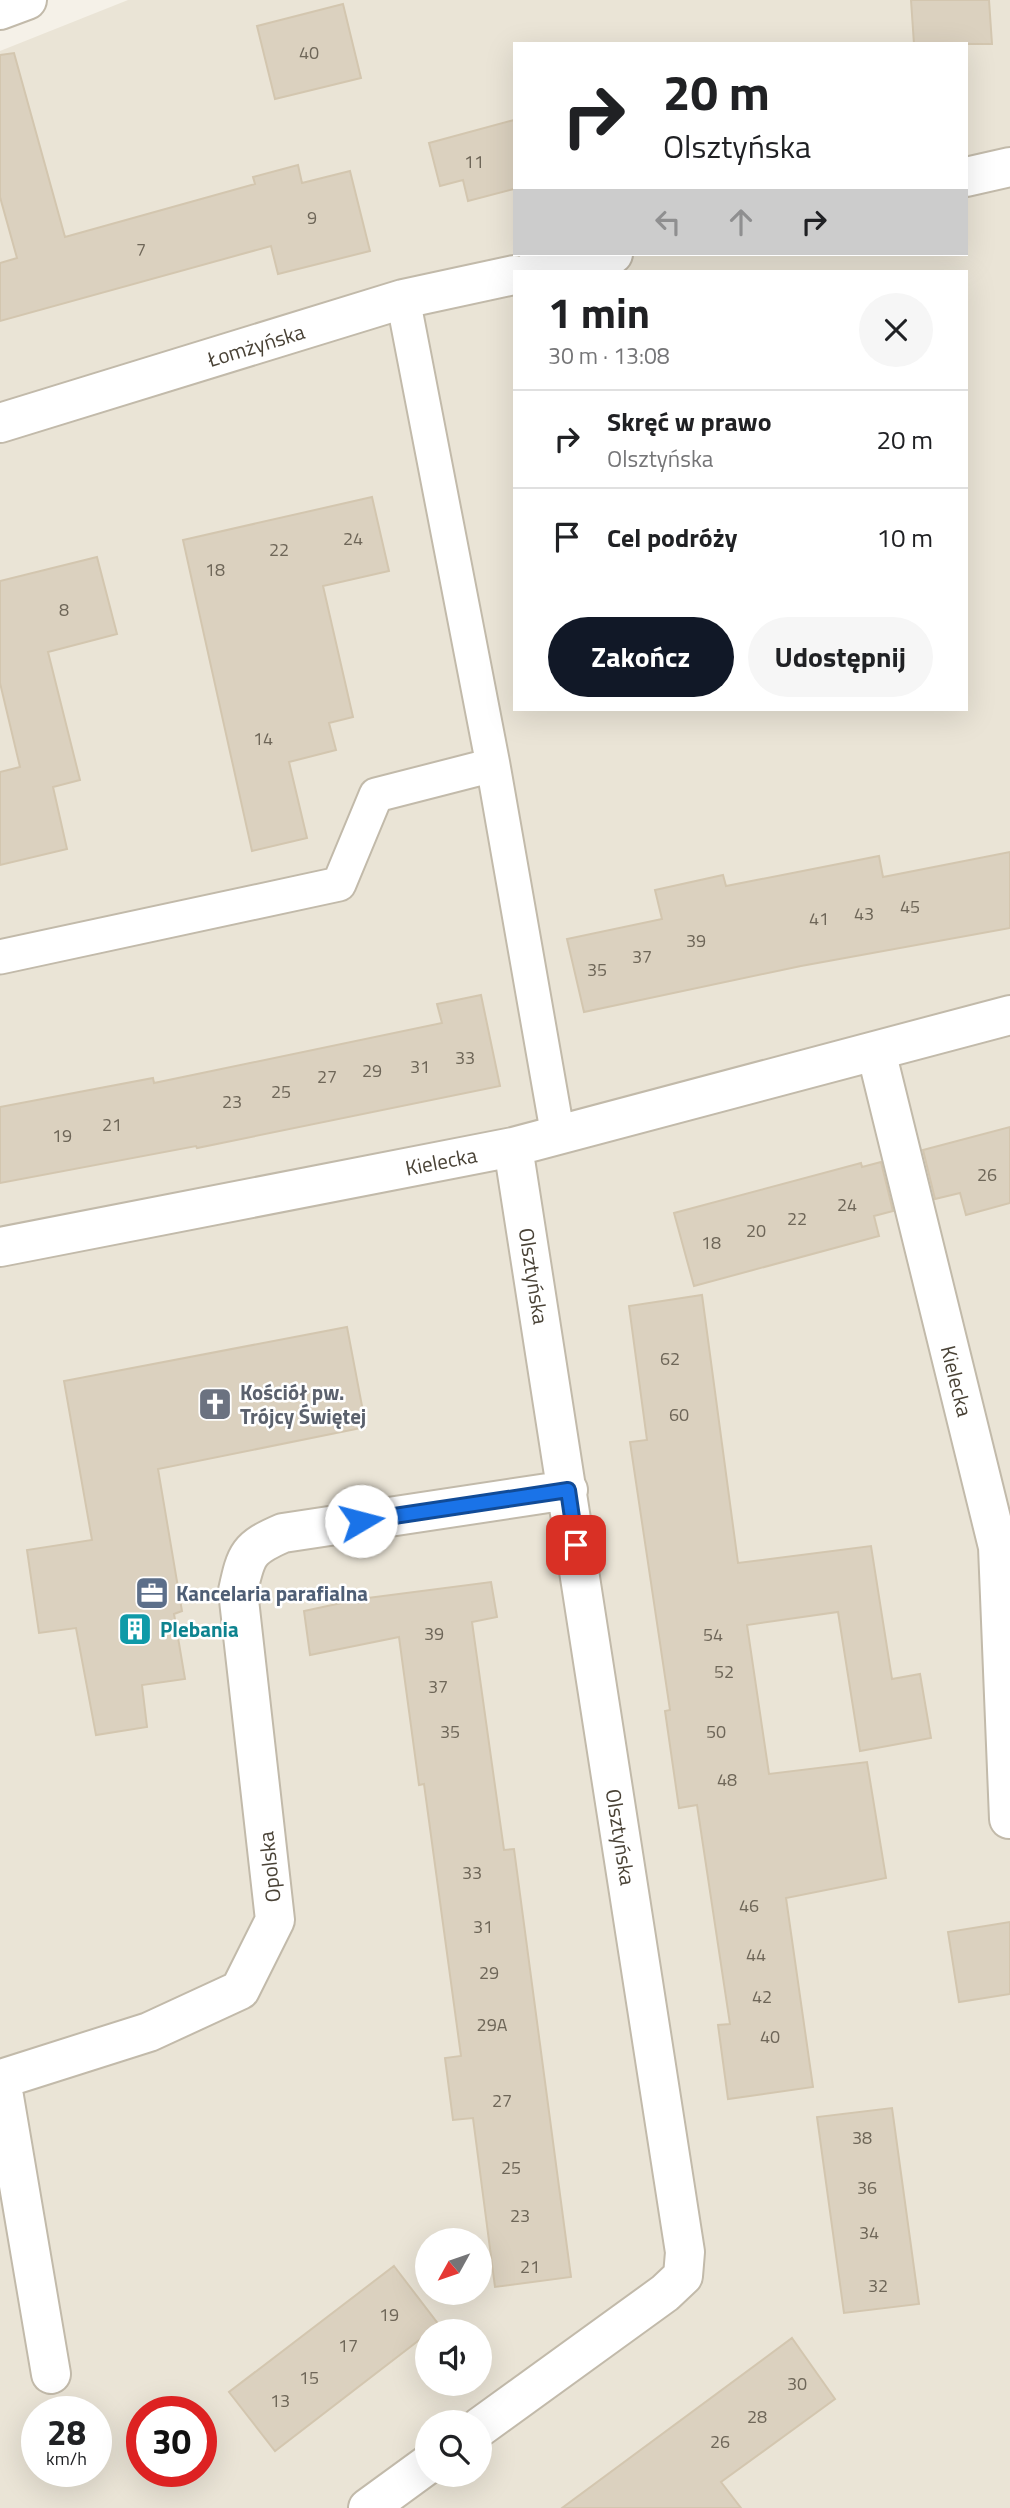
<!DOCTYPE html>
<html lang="pl">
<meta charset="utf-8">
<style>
:root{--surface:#fff;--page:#f6f6f6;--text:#202124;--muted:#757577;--line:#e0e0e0;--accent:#111827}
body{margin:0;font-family:"Titillium Web",sans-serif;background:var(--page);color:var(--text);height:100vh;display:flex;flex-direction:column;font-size:26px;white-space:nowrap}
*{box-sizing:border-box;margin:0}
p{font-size:23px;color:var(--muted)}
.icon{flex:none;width:38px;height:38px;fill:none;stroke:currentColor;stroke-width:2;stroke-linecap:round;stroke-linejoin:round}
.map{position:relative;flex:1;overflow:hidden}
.drawer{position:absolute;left:513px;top:270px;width:455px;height:441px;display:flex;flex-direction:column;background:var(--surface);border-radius:0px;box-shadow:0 7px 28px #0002}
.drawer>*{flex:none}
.top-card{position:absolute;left:513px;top:42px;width:455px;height:214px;border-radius:0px;box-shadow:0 7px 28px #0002;background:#fff;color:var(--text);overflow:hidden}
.needle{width:46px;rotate:230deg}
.tools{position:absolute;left:415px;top:2228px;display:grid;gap:14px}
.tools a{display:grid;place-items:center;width:77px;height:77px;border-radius:50%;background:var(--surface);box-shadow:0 7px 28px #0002;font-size:35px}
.speed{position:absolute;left:21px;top:2396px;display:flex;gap:14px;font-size:35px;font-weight:700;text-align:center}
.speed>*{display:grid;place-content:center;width:91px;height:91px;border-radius:50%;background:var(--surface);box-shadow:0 7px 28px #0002;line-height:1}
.speed small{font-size:18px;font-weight:400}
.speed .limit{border:10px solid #d22;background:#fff;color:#111}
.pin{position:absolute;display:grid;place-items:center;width:60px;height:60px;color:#fff;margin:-30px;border-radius:14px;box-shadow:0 4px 10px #0006}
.me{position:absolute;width:77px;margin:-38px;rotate:82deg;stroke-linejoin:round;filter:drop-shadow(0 0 5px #0008)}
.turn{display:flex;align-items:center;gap:24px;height:147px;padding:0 35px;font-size:32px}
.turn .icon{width:91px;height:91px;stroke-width:2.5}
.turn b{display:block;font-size:49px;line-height:60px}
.lanes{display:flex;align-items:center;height:66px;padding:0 35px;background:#0003;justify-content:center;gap:35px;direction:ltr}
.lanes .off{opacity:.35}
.round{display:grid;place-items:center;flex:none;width:74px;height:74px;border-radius:37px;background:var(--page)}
.summary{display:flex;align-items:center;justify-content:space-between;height:119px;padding:0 35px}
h1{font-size:42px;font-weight:700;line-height:52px}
.button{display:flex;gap:14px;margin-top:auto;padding:14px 35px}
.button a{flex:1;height:80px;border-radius:42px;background:var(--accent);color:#fff;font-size:28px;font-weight:700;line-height:80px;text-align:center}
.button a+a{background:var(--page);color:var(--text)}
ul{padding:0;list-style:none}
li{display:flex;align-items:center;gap:21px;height:98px;padding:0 35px;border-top:2px solid var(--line)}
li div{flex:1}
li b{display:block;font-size:26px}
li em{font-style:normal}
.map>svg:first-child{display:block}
</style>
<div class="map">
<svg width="1010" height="2508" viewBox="0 0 1010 2508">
<rect width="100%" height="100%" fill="#f5f1e8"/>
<path fill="#eae4d6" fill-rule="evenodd" d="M128,0H1010V2508H0V51ZM514,44H966V254H514ZM514,271H966V709H514ZM427,2240H480V2292H427ZM427,2331H480V2384H427ZM37,2412H96V2471H37ZM142,2412H201V2471H142ZM427,2422H480V2474H427Z"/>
<path fill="#dbd1bf" stroke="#d3c6af" stroke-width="2" d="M911,0H989L992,44H914Z
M343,4L361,78L275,99L257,26Z
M14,53L65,237L255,184L253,177L298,165L302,183L350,171L370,251L278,274L271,246L0,321V263L17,258L0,197V55Z
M514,120V189L468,201L463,180L440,186L429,143Z
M372,497L389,571L323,586L353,717L329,723L336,750L289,762L307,838L252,851L183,540Z
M97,557L117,634L48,652L80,780L53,787L67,849L0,865V772L20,767L0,683V581Z
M1010,852V928L801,966L584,1012L567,939L662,919L655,890L723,875L726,886L879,856L883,877Z
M481,995L500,1086L197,1148L196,1146L0,1183V1107L153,1078L154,1083L442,1023L437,1004Z
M1010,1127V1203L966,1215L960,1193L935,1199L923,1150Z
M881,1162L893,1211L874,1216L879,1236L694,1286L674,1213L861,1163L862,1167Z
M702,1295L738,1563L871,1546L892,1679L920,1674L931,1738L860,1751L838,1612L747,1625L769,1774L867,1762L886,1878L786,1898L813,2087L728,2099L718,2025L730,2024L697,1805L679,1808L665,1711L670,1710L630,1442L647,1440L629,1306Z
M347,1327L366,1427L158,1469L182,1611L174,1614L185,1679L142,1685L147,1727L96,1735L76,1628L39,1633L27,1550L92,1540L64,1381Z
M491,1582L497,1617L472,1622L504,1850L514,1849L571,2277L495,2287L473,2118L453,2120L445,2058L461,2056L424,1784L419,1785L399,1637L310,1655L304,1611L360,1599Z
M1010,1922V1994L959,2002L948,1932Z
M892,2108L919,2304L844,2313L817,2117Z
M394,2266L439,2325L427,2331V2334L275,2451L229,2392Z
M792,2338L835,2399L721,2482L741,2508H562Z"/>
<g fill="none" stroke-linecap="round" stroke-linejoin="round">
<g stroke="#c2baaa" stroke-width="37">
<path id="lane" d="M403,299L493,765L558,1136
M0,957L339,884L376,795L493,765"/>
</g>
<g stroke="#c2baaa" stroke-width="42">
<path id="street" d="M0,10L27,0
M966,177L1010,167
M532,271L613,254
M0,423L403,299L514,275
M876,1051L998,1547L1009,1819
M0,1247L513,1147L1010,1015
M51,2374L1,2079L149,2032L240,1990L275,1920L238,1591C246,1554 248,1548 283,1533L568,1490
M480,2427L665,2293L683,2276L685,2252L513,1147
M368,2508L427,2465"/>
</g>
<use href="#lane" stroke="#fff" stroke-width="33"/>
<use href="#street" stroke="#fff" stroke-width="38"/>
</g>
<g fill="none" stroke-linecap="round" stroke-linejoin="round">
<g stroke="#114b97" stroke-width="18">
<path id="route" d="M361,1521L568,1490L576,1545"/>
</g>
<use href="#route" stroke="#1a73e8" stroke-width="12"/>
</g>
<defs>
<g id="church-square" transform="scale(1.75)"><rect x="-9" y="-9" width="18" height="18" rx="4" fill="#6b7280" stroke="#fff"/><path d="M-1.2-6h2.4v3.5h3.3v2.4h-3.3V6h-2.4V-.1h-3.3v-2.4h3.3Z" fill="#fff"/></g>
<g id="office-square" transform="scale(1.75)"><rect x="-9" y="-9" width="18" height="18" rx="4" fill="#5c6f8a" stroke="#fff"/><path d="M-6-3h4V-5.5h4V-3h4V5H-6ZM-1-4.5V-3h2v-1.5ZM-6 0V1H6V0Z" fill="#fff"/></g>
<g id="building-square" transform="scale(1.75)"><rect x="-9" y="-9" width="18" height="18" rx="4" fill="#0f9aa8" stroke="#fff"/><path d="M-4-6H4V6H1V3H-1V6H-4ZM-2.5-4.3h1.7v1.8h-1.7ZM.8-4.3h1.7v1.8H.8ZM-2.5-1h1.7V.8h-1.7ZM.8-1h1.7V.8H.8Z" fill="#fff"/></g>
</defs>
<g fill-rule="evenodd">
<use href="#church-square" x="215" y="1404"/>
<use href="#office-square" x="152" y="1593"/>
<use href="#building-square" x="135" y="1629"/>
</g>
<g text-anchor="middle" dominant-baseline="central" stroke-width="5" stroke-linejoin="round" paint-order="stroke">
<g font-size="18" fill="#6e6658">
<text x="309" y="52">40</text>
<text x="474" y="161">11</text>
<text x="312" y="217">9</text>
<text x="141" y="249">7</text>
<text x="353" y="538">24</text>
<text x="279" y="549">22</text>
<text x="215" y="569">18</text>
<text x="64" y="609">8</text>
<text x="263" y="738">14</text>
<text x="910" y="906">45</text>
<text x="864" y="913">43</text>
<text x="819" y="918">41</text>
<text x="696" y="940">39</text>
<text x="642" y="956">37</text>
<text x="597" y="969">35</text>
<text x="465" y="1057">33</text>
<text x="420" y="1066">31</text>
<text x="372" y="1070">29</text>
<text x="327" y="1076">27</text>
<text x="281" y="1091">25</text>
<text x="232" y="1101">23</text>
<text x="112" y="1124">21</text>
<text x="62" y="1135">19</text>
<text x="987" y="1174">26</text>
<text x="847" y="1204">24</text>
<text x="797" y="1218">22</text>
<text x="756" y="1230">20</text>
<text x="711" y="1242">18</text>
<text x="670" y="1358">62</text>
<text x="679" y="1414">60</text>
<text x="434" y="1633">39</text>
<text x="713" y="1634">54</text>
<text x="724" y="1671">52</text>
<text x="438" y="1686">37</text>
<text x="450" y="1731">35</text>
<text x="716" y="1731">50</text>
<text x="727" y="1779">48</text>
<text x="472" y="1872">33</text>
<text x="749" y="1905">46</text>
<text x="483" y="1926">31</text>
<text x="756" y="1954">44</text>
<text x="489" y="1972">29</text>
<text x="762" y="1996">42</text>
<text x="492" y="2024">29A</text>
<text x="770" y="2036">40</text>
<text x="502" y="2100">27</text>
<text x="862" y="2137">38</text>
<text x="511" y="2167">25</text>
<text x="867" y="2187">36</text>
<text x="520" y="2215">23</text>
<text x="869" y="2232">34</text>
<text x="530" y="2266">21</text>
<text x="878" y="2285">32</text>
<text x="389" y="2314">19</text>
<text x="348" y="2345">17</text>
<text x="309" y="2377">15</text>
<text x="797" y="2383">30</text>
<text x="280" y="2400">13</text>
<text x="757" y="2416">28</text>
<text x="720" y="2441">26</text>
</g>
<g font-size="21" fill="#494236" stroke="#fff">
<text transform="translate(256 345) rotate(-17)">Łomżyńska</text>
<text transform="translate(441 1161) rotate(-11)">Kielecka</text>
<text transform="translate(534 1276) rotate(81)">Olsztyńska</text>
<text transform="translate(957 1381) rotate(76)">Kielecka</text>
<text transform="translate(621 1837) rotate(81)">Olsztyńska</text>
<text transform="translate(269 1867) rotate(-96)">Opolska</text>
</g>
<g font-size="21" font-weight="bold" fill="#5b616d" stroke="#fff" text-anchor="start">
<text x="240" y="1392">Kościół pw.<tspan x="240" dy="24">Trójcy Świętej</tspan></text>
</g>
<g font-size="21" font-weight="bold" fill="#4e5e75" stroke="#fff" text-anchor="start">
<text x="176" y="1593">Kancelaria parafialna</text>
</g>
<g font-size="21" font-weight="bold" fill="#0d838f" stroke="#fff" text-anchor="start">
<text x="160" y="1629">Plebania</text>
</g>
</g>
</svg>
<div class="tools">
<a><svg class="needle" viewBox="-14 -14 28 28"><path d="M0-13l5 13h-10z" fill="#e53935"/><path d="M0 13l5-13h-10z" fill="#757577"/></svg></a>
<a><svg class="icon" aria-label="sound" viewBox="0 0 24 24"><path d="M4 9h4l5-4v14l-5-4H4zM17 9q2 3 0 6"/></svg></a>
<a><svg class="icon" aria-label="search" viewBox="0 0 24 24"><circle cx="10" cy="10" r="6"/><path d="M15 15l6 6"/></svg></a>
</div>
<div class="speed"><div>28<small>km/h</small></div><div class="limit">30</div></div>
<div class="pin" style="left:576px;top:1545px;background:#d93025"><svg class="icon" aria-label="arrive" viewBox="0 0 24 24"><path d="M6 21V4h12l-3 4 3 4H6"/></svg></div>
<svg class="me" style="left:361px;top:1521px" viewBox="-20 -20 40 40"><circle r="19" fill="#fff"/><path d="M0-13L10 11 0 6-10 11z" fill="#1a73e8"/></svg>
<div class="top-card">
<div class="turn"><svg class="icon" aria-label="right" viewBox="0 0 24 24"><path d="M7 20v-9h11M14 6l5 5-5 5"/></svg><div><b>20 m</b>Olsztyńska</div></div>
<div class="lanes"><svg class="icon off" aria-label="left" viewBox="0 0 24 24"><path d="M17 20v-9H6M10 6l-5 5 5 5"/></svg><svg class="icon off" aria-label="ahead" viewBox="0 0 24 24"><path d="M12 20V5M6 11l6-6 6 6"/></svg><svg class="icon" aria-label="right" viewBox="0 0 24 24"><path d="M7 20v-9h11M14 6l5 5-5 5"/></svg></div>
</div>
<section class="drawer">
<div class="summary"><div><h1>1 min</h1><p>30 m · 13:08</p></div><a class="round"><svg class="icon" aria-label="close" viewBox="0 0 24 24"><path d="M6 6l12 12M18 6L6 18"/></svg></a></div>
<ul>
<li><svg class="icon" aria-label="right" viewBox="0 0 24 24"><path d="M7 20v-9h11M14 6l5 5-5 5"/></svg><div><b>Skręć w prawo</b><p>Olsztyńska</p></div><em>20 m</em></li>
<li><svg class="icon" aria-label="arrive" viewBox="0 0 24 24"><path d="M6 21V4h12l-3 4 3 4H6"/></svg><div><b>Cel podróży</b></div><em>10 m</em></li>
</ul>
<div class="button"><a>Zakończ</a><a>Udostępnij</a></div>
</section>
</div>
